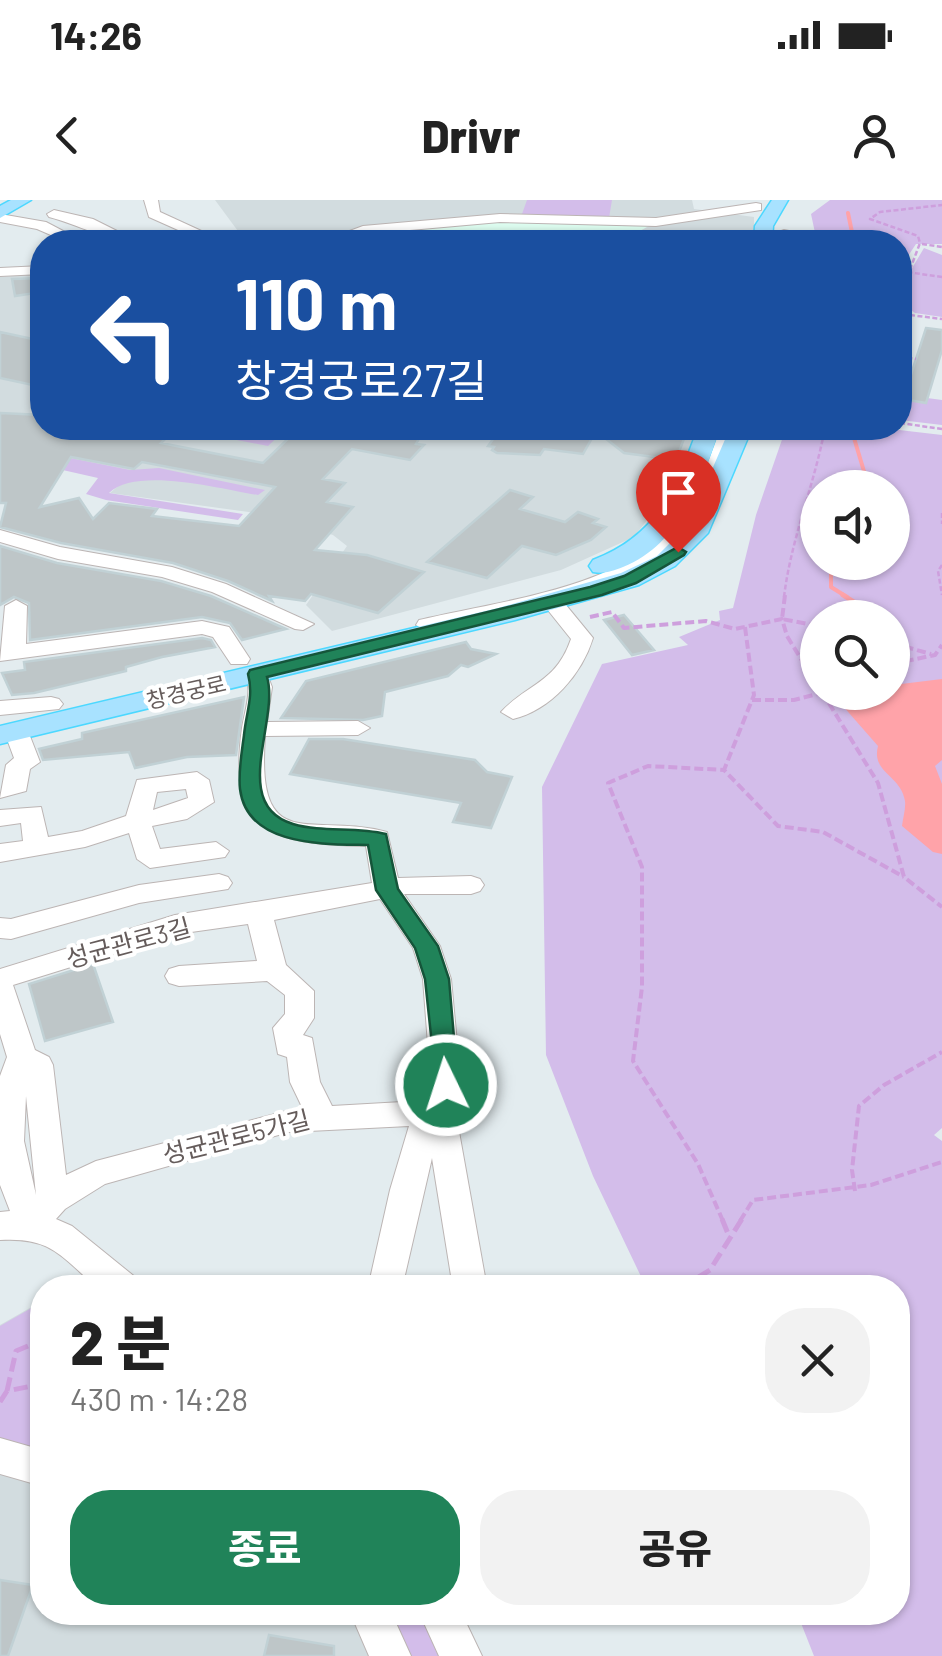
<!DOCTYPE html>
<html lang="ko">
<meta charset="utf-8">
<style>
:root{--surface:#fff;--page:#f2f2f2;--text:#222;--muted:#767676;--accent:#208359}
body{margin:0;font-family:Barlow,"Noto Sans KR",sans-serif;background:var(--page);color:var(--text);height:100vh;display:flex;flex-direction:column;font-size:38px;white-space:nowrap}
*{box-sizing:border-box;margin:0}
p{font-size:32px;color:var(--muted)}
.icon{flex:none;width:55px;height:55px;fill:none;stroke:currentColor;stroke-width:2;stroke-linecap:round;stroke-linejoin:round}
.map{position:relative;flex:1;overflow:hidden}
.drawer{position:absolute;left:30px;top:1075px;width:880px;height:350px;display:flex;flex-direction:column;background:var(--surface);border-radius:40px;box-shadow:0 2px 8px #0004}
.drawer>*{flex:none}
.hud{position:absolute;left:30px;top:30px;width:882px;height:210px;border-radius:40px;box-shadow:0 2px 8px #0004;background:#1a4fa0;color:#fff;overflow:hidden}
.buttons{position:absolute;left:800px;top:270px;display:grid;gap:20px}
.buttons a{display:grid;place-items:center;width:110px;height:110px;border-radius:50%;background:var(--surface);box-shadow:0 2px 8px #0004;font-size:50px}
.pin{position:absolute;display:grid;place-items:center;width:85px;height:85px;color:#fff;margin:-102px -42px;border-radius:50% 50% 50% 0;rotate:-45deg;box-shadow:0 0 10px #0007}
.pin .icon{rotate:45deg}
.me{position:absolute;width:110px;margin:-55px;rotate:356deg;stroke-linejoin:round;filter:drop-shadow(0 0 8px #0008)}
.turn{display:flex;align-items:center;gap:35px;height:210px;padding:0 40px;font-size:45px}
.turn .icon{width:130px;height:130px;stroke-width:2.5}
.turn b{display:block;font-size:70px;line-height:85px}
.round{display:grid;place-items:center;flex:none;width:105px;height:105px;border-radius:40px;background:var(--page)}
.overview{display:flex;align-items:center;justify-content:space-between;height:170px;padding:0 40px}
h1{font-size:60px;font-weight:800;line-height:75px}
.action{display:flex;gap:20px;margin-top:auto;padding:20px 40px}
.action a{flex:1;height:115px;border-radius:40px;background:var(--accent);color:#fff;font-size:40px;font-weight:800;line-height:115px;text-align:center}
.action a+a{background:var(--page);color:var(--text)}
.status{display:flex;justify-content:space-between;align-items:center;height:70px;padding:0 50px;background:var(--surface);direction:ltr}
.status svg{height:28px;fill:currentColor}
header{display:flex;justify-content:space-between;align-items:center;height:130px;padding:0 40px;background:var(--surface);font-size:45px;font-weight:800}
.map>svg:first-child{display:block}
</style>
<div class="status"><b>14:26</b><svg viewBox="0 0 49 12"><path d="M0 12V9h3v3zM5 12V6h3v6zM10 12V3h3v9zM15 12V0h3v12zM26 1h20v11H26zM47 4h2v5h-2z"/></svg></div>
<header><svg class="icon" aria-label="back" viewBox="0 0 24 24"><path d="M15 5l-7 7 7 7"/></svg>Drivr<svg class="icon" aria-label="person" viewBox="0 0 24 24"><circle cx="12" cy="8" r="4"/><path d="M4 21q1-7 8-7t8 7"/></svg></header>
<div class="map">
<svg width="942" height="1456" viewBox="0 0 942 1456">
<rect width="100%" height="100%" fill="#e3ecef"/>
<path fill="#d2dcdf" d="M215,0H692L694,9L754,17V42H246Z
M42,74V228H700L684,272L634,337L561,370L332,431L306,405L347,346L333,335L263,314L110,293L132,274L0,245V77Z
M42,1101V1412L428,1413L450,1456H0V1125Z"/>
<path fill="#defef1" d="M500,18L656,22L638,32L628,42H260L331,40Z"/>
<path fill="#d3bdea" fill-rule="evenodd" d="M527,0H612L609,18L522,14Z
M830,0H942V44H916L900,68V42H817L811,14Z
M924,48L942,55V117L915,113L908,108V75Z
M900,195L925,203L927,198L942,200V225L900,220Z
M208,228H287L268,246L211,235Z
M786,228H882L942,235V928L934,935L942,941V1456H814L797,1413L898,1412V1088L646,1087L593,976L546,855L542,587L602,464L688,445L679,437L720,420L719,411L733,408L756,315ZM818,288H892V362H818ZM818,418H892V492H818Z
M65,257L130,270L159,268L265,290L258,295C221,289 136,266 109,293L243,314L238,320L106,300L86,294L98,278L45,266Z
M42,1102V1268L0,1256V1126Z
M371,1413H421L438,1456H390Z"/>
<path fill="#ffa3a9" d="M942,479V560L935,566L942,584V654L933,652L902,626C903,618 906,608 905,601C901,575 871,573 878,546L835,497L856,493L892,492L893,485Z"/>
<g fill="none" stroke-linecap="round" stroke-linejoin="round">
<path stroke="#ffa3a9" stroke-width="4" d="M848,13L854,42
M851,228L869,288
M831,362V387L847,397"/>
<path stroke="#ffa3a9" stroke-width="5" d="M843,395L879,418"/>
</g>
<path fill="#bec6c8" stroke="#c1d1d5" stroke-width="2.5" fill-rule="evenodd" d="M42,78V92L15,96L12,79Z
M926,128L942,130V150L926,203L908,200L909,196H904Z
M0,132L42,141V187L0,178Z
M0,213L42,215V228H123L168,236L161,243L263,263L299,228H425L416,244L424,245L410,260L352,249L323,279L345,283L327,302L353,307L315,350L367,355L424,372L378,413L311,394L305,401L269,396L272,401L228,381L173,363L61,343L0,327L6,303H0ZM71,257L134,269L142,262L275,287L239,326L152,316L157,309L109,303L93,319L79,298L40,307Z
M501,228H688L676,260L624,253L596,231L583,254L544,249L540,255L497,253L492,250L494,247L488,246Z
M510,290L533,297L520,309L565,322L578,312L598,319L593,323L606,327L591,340L556,355L522,346L487,378L427,362Z
M0,346L57,363L161,381L211,396L286,429L242,440L230,423L202,417L30,440L29,403L14,397L0,405Z
M624,415L654,450L632,455L604,420Z
M202,438L211,440L215,447L162,457L126,467V471L34,493L12,495L2,473L25,470L24,462Z
M466,442L471,449L496,454L468,467L461,465L448,476L385,492L382,516L363,520L281,518L306,481Z
M244,497L236,555L187,557L135,568L129,552L43,560L39,549L82,539V533Z
M309,539H343L475,560L487,572L512,577L491,628L453,622L461,603L290,574Z
M93,764L113,822L45,841L29,784Z
M0,1380L33,1385L8,1456H0Z
M269,1435L334,1446V1456H264Z"/>
<g fill="none" stroke-linecap="round" stroke-linejoin="round">
<g stroke="#bcb5b4" stroke-width="2">
<path id="minor" d="M144,0H158L160,12L221,40L205,42L149,17Z
M756,3L761,4V10L656,26L500,22L365,34L339,42H320L363,26L500,14L656,18Z
M54,10L93,19L139,42C114,44 77,24 49,17L47,14Z
M0,14L46,22L84,42H67L37,29L0,22Z
M784,30L789,31V37L782,42H768L771,35Z
M42,66V74L0,76V68Z
M721,228H739C699,333 673,369 561,399L593,438C582,474 551,510 513,519L501,512C528,483 556,483 571,439L543,404L427,431L416,425L419,420C498,401 619,389 675,325C698,298 708,260 721,228Z
M0,330L60,347L172,367L226,384L314,424L303,430L295,429L212,392L162,377L58,359L0,342Z
M16,400L27,406L26,444L202,421L229,427L250,459L247,464H231L213,437L202,434L0,461L5,406Z
M257,467L265,469L272,487L267,522L358,521L370,528L358,535L265,536C256,658 310,611 387,632L398,678L471,676L480,679L484,685L480,691L471,694H404L440,746L451,779L461,885L446,911L458,926L487,1088H453L432,958L402,1088H368L390,990L409,926L289,932L105,984L65,1009L56,1019L72,1026L135,1077L140,1088H98C60,1056 52,1037 0,1040V1012L10,1011L0,985V876L7,857L0,834V769L175,715L372,683L366,646C274,644 227,635 242,528C245,509 252,493 246,474ZM380,699L413,748L423,779L431,884L420,901L332,906L320,882L312,838L303,835L314,818V791L286,765L274,720ZM248,724L257,761L179,766L169,769L165,776L169,783L179,786L267,781L285,795V814L273,828L278,854L287,857L290,882L302,907L96,961L66,975L53,865L49,857L35,850L13,785L177,734ZM26,896L36,995L24,941Z
M51,497L59,499L63,504L59,509L0,515V501Z
M16,524L28,531L40,562L30,569L26,591L0,598L6,565L14,558L4,531Z
M197,572L209,580L214,602L187,619L152,626L160,649L216,642L229,651L225,657L150,668L137,659L129,633L85,647L0,662V644L23,641L21,623L0,626V610L41,607L48,637L82,631L126,616L137,580ZM186,589L188,598L153,610L157,592Z
M219,674L228,677L232,683L228,689L139,703L11,739L0,738V718L11,719L139,685Z
M0,1238L42,1250V1286L0,1274Z
M350,1412H391L411,1456H369Z
M419,1412H461L482,1456H439Z"/>
</g>
<g stroke="#4cd8ff" stroke-width="3">
<path id="major" d="M11,0H31L0,18V6Z
M772,0H788L773,26L772,42H754L755,26Z
M698,228H720C702,282 680,344 623,367C612,371 605,374 593,372L589,366L593,360C658,335 675,290 698,228Z
M730,228H752L708,333L675,366L639,385L515,420L0,544V526L498,408L621,373L657,356L688,325Z"/>
</g>
<path stroke="#ce9fdd" stroke-width="2.5" stroke-dasharray="5 2.5" stroke-linecap="butt" d="M922,44L942,47
M900,71L942,77
M910,115L942,119
M900,157L916,159
M900,164L910,115L903,88L920,43L918,36L870,19L880,12L942,5
M900,223L942,229
M942,313V324
M942,365L938,371L942,395
M784,397C791,339 814,286 825,228"/>
<path stroke="#ce9fdd" stroke-width="4" stroke-dasharray="9 4" stroke-linecap="butt" d="M785,395L782,419L818,426
M590,417L612,412L624,428L706,421L735,429L782,419L787,436L818,487
M745,427L754,495L724,570L778,626L823,632L904,677
M892,443L931,454
M892,464L935,455L942,445
M822,492L878,583L904,677L942,707
M752,500H794L821,493
M855,991L852,970L859,906L884,885L942,852
M723,1021L698,964L633,861L642,787V667L608,583L648,566L724,570
M740,1021L753,1000L871,985L942,962"/>
<path stroke="#ce9fdd" stroke-width="5" stroke-dasharray="14 6" stroke-linecap="butt" d="M722,1019L729,1036
M681,1088L710,1070L742,1019
M7,1191L16,1151L42,1140
M0,1202L7,1191L42,1184"/>
<use href="#minor" fill="#fff" fill-rule="evenodd"/>
<use href="#major" fill="#a8e2ff" fill-rule="evenodd"/>
</g>
<path fill="#208359" stroke="#15553a" stroke-width="2.5" d="M678,347L686,352L684,355L636,383L602,395L267,477C280,520 229,605 293,624C323,633 355,626 386,634L398,689L438,746L449,779L458,885L455,892H437L425,779L415,748L376,690L368,645C325,644 247,647 240,589C238,572 242,551 244,535C246,513 254,496 248,474L250,470L590,387L624,376Z"/>
<g text-anchor="middle" dominant-baseline="central" stroke-width="8" stroke-linejoin="round" paint-order="stroke">
<g font-size="22" fill="#655c5b" stroke="#fff">
<text transform="translate(186 491) rotate(-13)">창경궁로</text>
</g>
<g font-size="25" fill="#655c5b" stroke="#fff">
<text transform="translate(128 742) rotate(-15)">성균관로3길</text>
<text transform="translate(236 936) rotate(-14)">성균관로5가길</text>
</g>
</g>
</svg>
<div class="buttons">
<a><svg class="icon" aria-label="sound" viewBox="0 0 24 24"><path d="M4 9h4l5-4v14l-5-4H4zM17 9q2 3 0 6"/></svg></a>
<a><svg class="icon" aria-label="search" viewBox="0 0 24 24"><circle cx="10" cy="10" r="6"/><path d="M15 15l6 6"/></svg></a>
</div>
<div class="pin" style="left:678px;top:352px;background:#d93025"><svg class="icon" aria-label="arrive" viewBox="0 0 24 24"><path d="M6 21V4h12l-3 4 3 4H6"/></svg></div>
<svg class="me" style="left:446px;top:885px" viewBox="-20 -20 40 40"><circle r="17" fill="#208359" stroke="#fff" stroke-width="3"/><path d="M0-11L8 9 0 5-8 9z" fill="#fff"/></svg>
<div class="hud">
<div class="turn"><svg class="icon" aria-label="left" viewBox="0 0 24 24"><path d="M17 20v-9H6M10 6l-5 5 5 5"/></svg><div><b>110 m</b>창경궁로27길</div></div>
</div>
<section class="drawer">
<div class="overview"><div><h1>2 분</h1><p>430 m · 14:28</p></div><a class="round"><svg class="icon" aria-label="close" viewBox="0 0 24 24"><path d="M6 6l12 12M18 6L6 18"/></svg></a></div>
<div class="action"><a>종료</a><a>공유</a></div>
</section>
</div>
